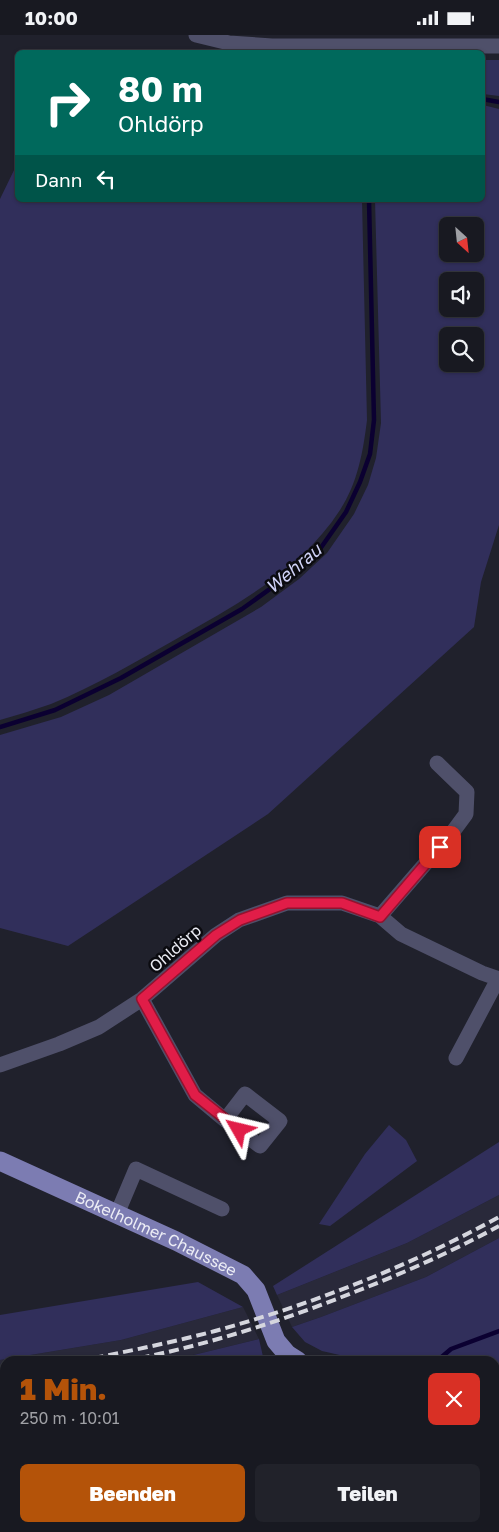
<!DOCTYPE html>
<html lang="de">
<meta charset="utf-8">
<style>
:root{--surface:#181921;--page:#21222a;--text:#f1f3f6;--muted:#9fa0a5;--line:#36383f;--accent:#b45309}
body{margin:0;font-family:"Golos Text",sans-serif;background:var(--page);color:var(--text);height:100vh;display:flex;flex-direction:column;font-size:19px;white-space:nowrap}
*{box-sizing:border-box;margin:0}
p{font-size:16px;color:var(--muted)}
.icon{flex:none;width:28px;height:28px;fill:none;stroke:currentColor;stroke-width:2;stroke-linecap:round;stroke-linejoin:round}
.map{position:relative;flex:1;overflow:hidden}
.drawer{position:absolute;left:0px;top:1321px;width:500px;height:176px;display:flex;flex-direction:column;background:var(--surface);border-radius:15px 15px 0 0;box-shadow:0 1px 4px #0004,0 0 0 1px var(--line)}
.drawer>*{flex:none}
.top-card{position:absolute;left:15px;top:15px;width:470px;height:152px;border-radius:8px;box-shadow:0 1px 4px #0004,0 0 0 1px var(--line);background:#00695c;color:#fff;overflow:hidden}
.needle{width:32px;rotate:153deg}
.fabs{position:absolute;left:439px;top:182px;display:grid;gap:10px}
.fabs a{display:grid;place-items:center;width:45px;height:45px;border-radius:8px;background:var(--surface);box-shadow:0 1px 4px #0004,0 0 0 1px var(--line);font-size:25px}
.pin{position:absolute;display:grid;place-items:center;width:42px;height:42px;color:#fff;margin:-21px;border-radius:10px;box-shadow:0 2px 8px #0006}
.me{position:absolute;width:55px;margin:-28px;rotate:307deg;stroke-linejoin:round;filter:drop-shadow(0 0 4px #0008)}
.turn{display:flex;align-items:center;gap:18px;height:105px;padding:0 20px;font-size:22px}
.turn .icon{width:65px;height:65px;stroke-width:2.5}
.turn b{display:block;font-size:35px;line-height:42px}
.then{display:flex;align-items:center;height:48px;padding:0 20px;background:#0003;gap:10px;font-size:19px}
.round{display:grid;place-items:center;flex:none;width:52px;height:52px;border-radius:8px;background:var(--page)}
.head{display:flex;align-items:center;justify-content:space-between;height:85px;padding:0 20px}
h1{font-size:30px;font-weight:800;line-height:38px;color:var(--accent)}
.cta{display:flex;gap:10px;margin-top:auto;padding:10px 20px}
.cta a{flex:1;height:58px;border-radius:8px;background:var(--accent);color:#fff;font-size:20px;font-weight:800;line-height:58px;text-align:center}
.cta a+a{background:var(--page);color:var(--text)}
.status{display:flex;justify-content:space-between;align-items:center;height:35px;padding:0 25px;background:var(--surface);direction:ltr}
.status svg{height:14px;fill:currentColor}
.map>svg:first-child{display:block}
</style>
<div class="status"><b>10:00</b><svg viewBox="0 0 49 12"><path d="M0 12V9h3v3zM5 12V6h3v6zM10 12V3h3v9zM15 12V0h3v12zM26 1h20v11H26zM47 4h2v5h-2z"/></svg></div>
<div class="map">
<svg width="499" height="1497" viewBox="0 0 499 1497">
<rect width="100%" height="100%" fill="#20212c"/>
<path fill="#29293a" d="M499,1160V1203L426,1242L321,1282L292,1292L277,1260L407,1208Z
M243,1272L259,1304L169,1326H5V1357H0V1325L121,1305Z"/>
<path fill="#312f5b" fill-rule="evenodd" d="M483,25H499V61L483,59Z
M483,70L499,74V490L481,547L474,592L268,779L68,911L0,893V700L61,682L109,660L261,572L299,544L327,518L354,479L368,450L376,423L381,388L375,165H482ZM448,191H475V219H448ZM448,246H475V274H448ZM448,301H475V329H448Z
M17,129L18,165H362L367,385C363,417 358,447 340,475C302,534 238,569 178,603C137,626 95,651 51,669C34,675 17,680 0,685V164Z
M389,1090L406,1105L417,1126L330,1191L319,1189L365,1119Z
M499,1107V1160L407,1208L277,1260L273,1251Z
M499,1203V1337L495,1340V1326H366L322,1316L305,1307L292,1292L321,1282L426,1242Z
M198,1247L243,1272L121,1305L0,1325V1280Z
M259,1304L264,1326H169Z
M0,1357H5V1453L0,1454Z"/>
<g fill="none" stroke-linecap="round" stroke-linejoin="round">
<path stroke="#0b0031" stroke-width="4.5" d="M482,64L499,67
M0,692L55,675L121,643L242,574L288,541L320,514L346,477L360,447L370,419L374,385L369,165
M437,1326L451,1314L499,1296
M0,1439L5,1440"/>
<path stroke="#4f506a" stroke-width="15" d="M196,0L229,8L272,11H499
M380,881L452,798L466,779L467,757L437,728
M142,964L195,1060L225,1085L260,1111L280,1086L245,1059L225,1085
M456,1023L498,944
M0,1030L59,1009L99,992L142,964L216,900L239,885L287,868H342L380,881L401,899L482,938L499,944
M117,1179L136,1134L222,1174
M129,1497L139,1492"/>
<g stroke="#7c7cb2" stroke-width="19">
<path id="s1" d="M0,1126L176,1206L243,1240L256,1255L276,1306L287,1319L298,1326"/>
<path d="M495,1369H499"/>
</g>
<path stroke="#d5d6de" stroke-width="4" stroke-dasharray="10 5" stroke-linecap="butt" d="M79,1326C124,1317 170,1308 215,1296C313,1269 410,1231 499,1182
M125,1326C205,1311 282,1286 357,1256C406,1237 453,1216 499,1191
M0,1337L5,1336
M0,1346L5,1345"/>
</g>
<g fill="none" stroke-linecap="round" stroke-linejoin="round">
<g stroke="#92132f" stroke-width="12">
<path id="route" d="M239,1095L195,1060L142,964L216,900L240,885L287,868H342L380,882L440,812"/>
</g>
<use href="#route" stroke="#e11d48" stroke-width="9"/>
</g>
<g text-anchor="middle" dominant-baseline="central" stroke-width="5" stroke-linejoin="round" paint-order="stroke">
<g font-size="16" fill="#ecedf5" stroke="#0b0b10">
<text transform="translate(175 913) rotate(-41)">Ohldörp</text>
<text stroke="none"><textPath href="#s1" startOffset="172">Bokelholmer Chaussee</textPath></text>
</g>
<g font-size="18" font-style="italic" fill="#d0d2f6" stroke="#0b0b10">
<text transform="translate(293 533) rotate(-40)">Wehrau</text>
</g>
</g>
</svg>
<div class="fabs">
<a><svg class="needle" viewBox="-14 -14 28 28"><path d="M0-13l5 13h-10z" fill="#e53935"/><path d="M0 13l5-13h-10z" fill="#9fa0a5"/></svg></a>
<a><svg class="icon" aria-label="sound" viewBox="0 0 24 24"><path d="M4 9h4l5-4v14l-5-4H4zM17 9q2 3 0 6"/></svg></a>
<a><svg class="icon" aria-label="search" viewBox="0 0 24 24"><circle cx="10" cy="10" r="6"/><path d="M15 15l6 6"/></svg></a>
</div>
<div class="pin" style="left:440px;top:812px;background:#d93025"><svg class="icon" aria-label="arrive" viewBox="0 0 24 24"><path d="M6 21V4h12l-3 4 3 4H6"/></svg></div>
<svg class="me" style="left:239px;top:1095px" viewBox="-20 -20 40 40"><path d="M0-17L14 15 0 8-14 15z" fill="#e11d48" stroke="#fff" stroke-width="4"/></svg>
<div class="top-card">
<div class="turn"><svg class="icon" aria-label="right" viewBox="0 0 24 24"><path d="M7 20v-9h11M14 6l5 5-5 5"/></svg><div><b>80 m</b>Ohldörp</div></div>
<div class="then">Dann<svg class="icon" aria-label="left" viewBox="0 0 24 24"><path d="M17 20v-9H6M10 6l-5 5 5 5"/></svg></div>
</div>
<section class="drawer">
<div class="head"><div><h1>1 Min.</h1><p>250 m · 10:01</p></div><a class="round" style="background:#d93025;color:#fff"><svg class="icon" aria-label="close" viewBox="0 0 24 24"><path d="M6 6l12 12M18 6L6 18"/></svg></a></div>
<div class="cta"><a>Beenden</a><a>Teilen</a></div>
</section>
</div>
